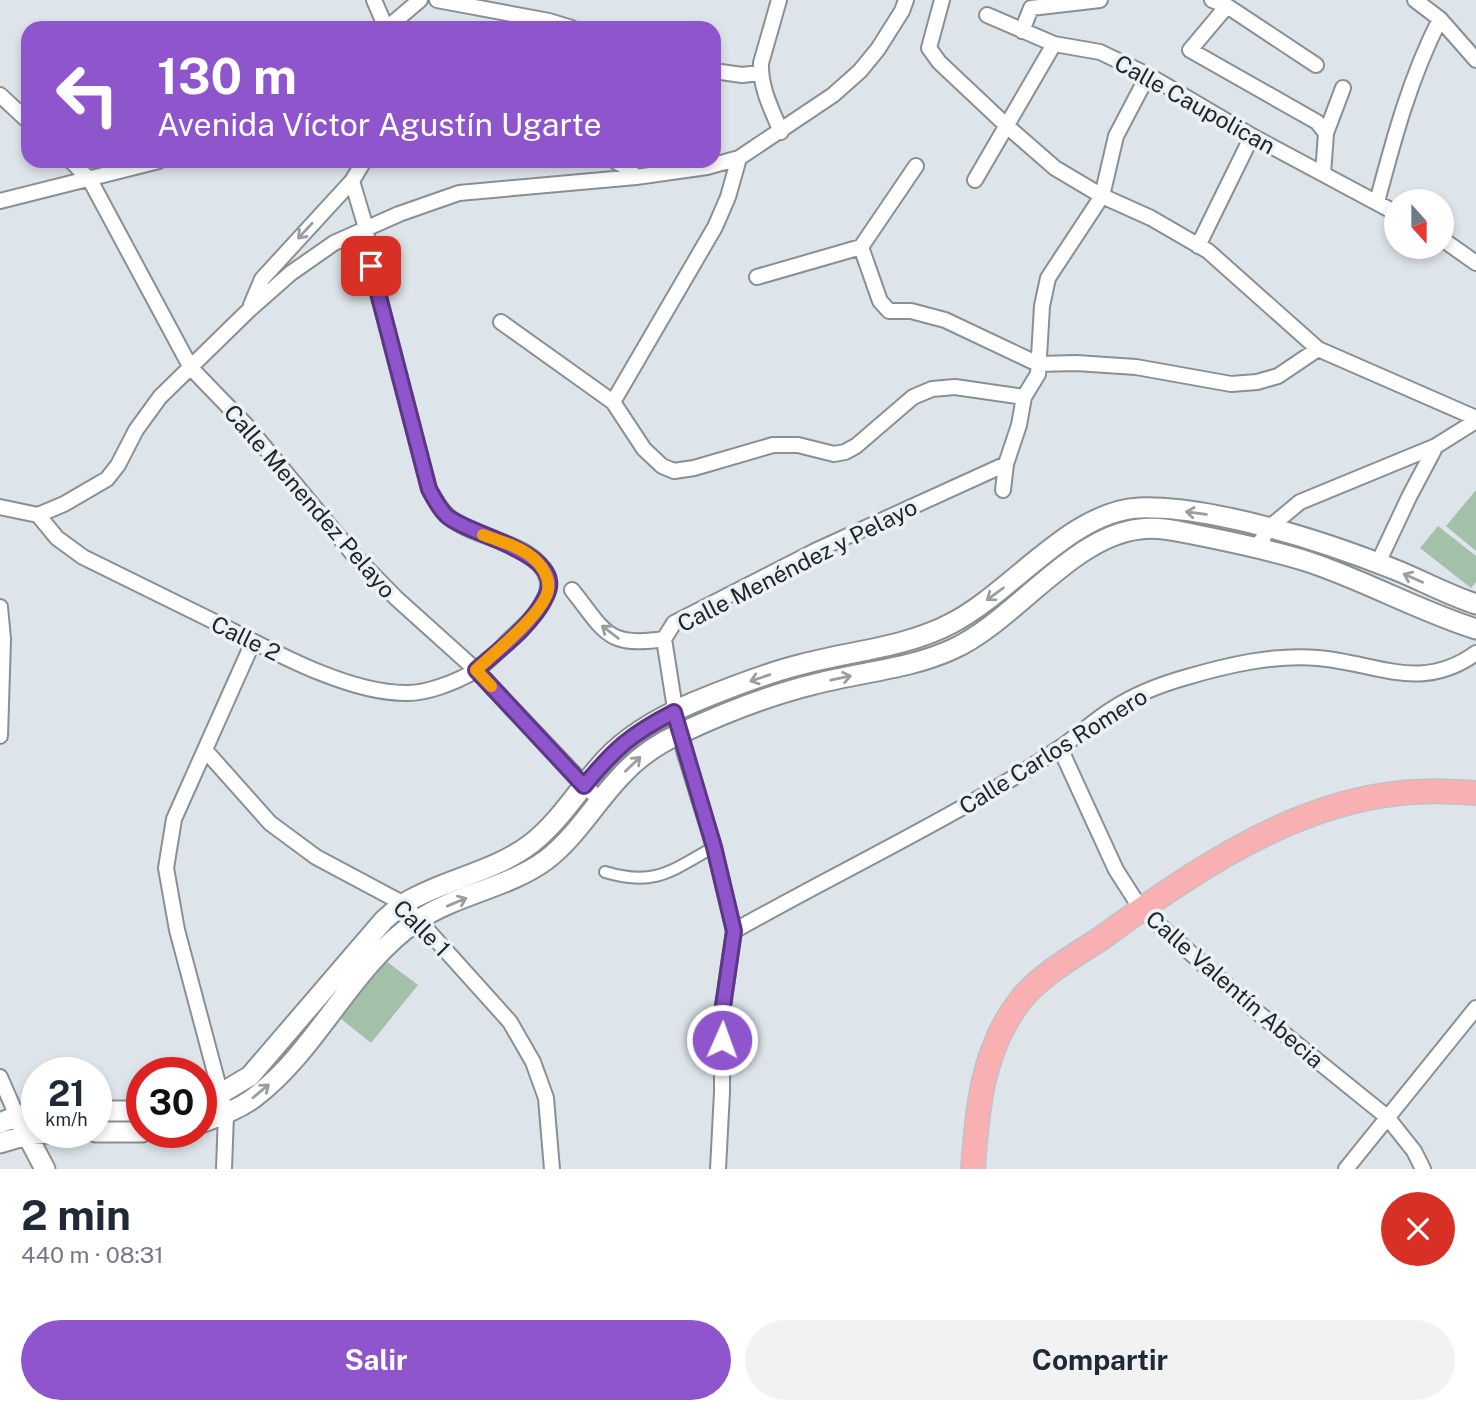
<!DOCTYPE html>
<html lang="es">
<meta charset="utf-8">
<style>
:root{--surface:#fff;--page:#f2f2f3;--text:#1f2937;--muted:#747a83;--accent:#8f55cc}
body{margin:0;font-family:"Public Sans",sans-serif;background:var(--page);color:var(--text);height:100vh;display:flex;flex-direction:column;font-size:26px;white-space:nowrap}
*{box-sizing:border-box;margin:0}
p{font-size:23px;color:var(--muted)}
.icon{flex:none;width:38px;height:38px;fill:none;stroke:currentColor;stroke-width:2;stroke-linecap:round;stroke-linejoin:round}
.map{position:relative;height:1169px;overflow:hidden}
.drawer{display:flex;flex-direction:column;background:var(--surface);flex:1}
.drawer>*{flex:none}
.hud{position:absolute;left:21px;top:21px;width:700px;height:147px;border-radius:21px;box-shadow:0 4px 10px #0003;background:#8f55cc;color:#fff;overflow:hidden}
.needle{width:46px;rotate:159deg}
.fabs{position:absolute;left:1384px;top:189px;display:grid;gap:14px}
.fabs a{display:grid;place-items:center;width:70px;height:70px;border-radius:50%;background:var(--surface);box-shadow:0 4px 10px #0003;font-size:35px}
.speed{position:absolute;left:21px;top:1057px;display:flex;gap:14px;font-size:35px;font-weight:700;text-align:center}
.speed>*{display:grid;place-content:center;width:91px;height:91px;border-radius:50%;background:var(--surface);box-shadow:0 4px 10px #0003;line-height:1}
.speed small{font-size:18px;font-weight:400}
.speed .limit{border:10px solid #d22;background:#fff;color:#111}
.pin{position:absolute;display:grid;place-items:center;width:60px;height:60px;color:#fff;margin:-30px;border-radius:14px;box-shadow:0 4px 10px #0006}
.me{position:absolute;width:77px;margin:-38px;rotate:2deg;stroke-linejoin:round;filter:drop-shadow(0 0 5px #0008)}
.turn{display:flex;align-items:center;gap:24px;height:147px;padding:0 21px;font-size:32px}
.turn .icon{width:91px;height:91px;stroke-width:2.5}
.turn b{display:block;font-size:49px;line-height:60px}
.round{display:grid;place-items:center;flex:none;width:74px;height:74px;border-radius:37px;background:var(--page)}
.summary{display:flex;align-items:center;justify-content:space-between;height:119px;padding:0 21px}
h1{font-size:42px;font-weight:700;line-height:52px}
.action{display:flex;gap:14px;margin-top:auto;padding:14px 21px}
.action a{flex:1;height:80px;border-radius:42px;background:var(--accent);color:#fff;font-size:28px;font-weight:700;line-height:80px;text-align:center}
.action a+a{background:var(--page);color:var(--text)}
.map>svg:first-child{display:block}
</style>
<div class="map">
<svg width="1476" height="1169" viewBox="0 0 1476 1169">
<rect width="100%" height="100%" fill="#dee5ea"/>
<path fill="#a3c0a9" d="M1476,490V551L1446,526Z
M1438,526L1476,556V582L1471,588L1420,548Z
M386,961L418,985L371,1043L340,1018Z"/>
<g fill="none" stroke-linecap="round" stroke-linejoin="round">
<g stroke="#899095" stroke-width="14">
<path id="pedestrian" d="M605,872C655,887 671,871 714,847"/>
</g>
<g stroke="#899095" stroke-width="18">
<path id="minor" d="M374,0L386,28
M437,0L549,21L572,28
M779,0L761,63C760,88 772,110 781,132
M942,0L929,48L939,62L1008,127L1055,168L1102,196L1151,218L1208,251L1318,349L1476,418
M1212,0L1227,6L1316,65
M1415,0L1440,19L1476,60
M1227,6L1190,50L1317,122L1326,133
M987,15L1054,44L1100,52L1148,75L1252,136L1396,213
M387,28L420,0
M1022,31L1031,8L1100,0
M714,71L742,75L760,73
M0,95L28,121
M71,161L90,180L191,368L247,426L353,554L396,598L476,670L601,802
M615,161L627,168L636,177
M1323,174L1326,133L1343,88
M975,180L1054,44
M0,201L159,161
M1377,202C1394,138 1410,78 1440,19
M1442,239L1476,263
M1198,246L1252,136
M861,247L880,301L889,311H911L945,320L1038,364L1076,363L1136,367L1231,384L1257,382L1278,376L1318,349
M757,277L861,247L916,166
M251,305L262,279L352,181L364,161
M501,322L613,402L644,449L662,466L674,471L694,468L773,445H798L834,454L845,452L856,446L913,397L932,389L955,387L1024,397
M613,402L715,227L728,197L739,158
M1003,490L1006,464L1019,425L1024,397L1038,374L1042,306L1048,278L1102,196L1116,136L1148,75
M0,507L38,515L64,504L107,479L118,465L136,430L160,397L249,310L291,273L334,243L399,214L459,193L636,177L707,167L739,158L833,95L860,71L878,49L902,11L906,0
M38,515L57,538L83,557C128,579 172,601 217,623C269,649 346,693 405,693C426,694 456,682 475,671C488,663 500,649 510,639C525,625 554,601 547,578C536,540 473,541 447,515C439,508 434,498 429,489L371,266L366,228L352,181
M1257,547L1271,526L1300,502L1436,446L1476,421
M1378,563L1409,497L1436,446
M572,590C605,631 606,648 664,639
M0,607L3,639L0,736
M1060,748L1116,870L1141,909L1257,1012L1387,1117L1414,1151L1423,1169
M205,750L270,823L316,857L404,904L510,1022L533,1062L546,1098L552,1169
M734,931C817,884 903,842 986,794C1010,780 1035,765 1058,749C1077,737 1094,720 1114,708C1136,694 1162,684 1187,677C1228,665 1275,654 1318,658C1377,663 1421,693 1476,653
M0,1077L17,1116
M224,1169L226,1114L177,930L166,868L174,819L253,642
M718,1169L722,1092V1013L734,931L714,847L679,734L664,639L674,623L817,550L1006,464
M1346,1169L1476,1008"/>
</g>
<g stroke="#899095" stroke-width="23">
<path id="tertiary" d="M201,1100L220,1094L250,1076L384,920C390,915 397,908 403,904C444,879 493,873 532,843C561,820 580,787 605,760C629,734 660,717 692,703C728,688 766,673 803,664C852,651 907,647 952,623C1012,592 1071,511 1139,508C1166,507 1193,511 1219,516C1281,528 1338,547 1396,570C1423,581 1448,595 1476,604
M96,1111H142
M17,1116L45,1169
M0,1123L17,1116L37,1112
M201,1123C220,1116 239,1109 255,1097C319,1048 351,966 417,921C456,894 508,888 546,860C577,836 595,803 621,776C638,757 657,744 681,733C724,713 769,695 815,684C860,672 910,669 953,649C1015,621 1072,536 1140,529C1162,526 1185,533 1207,537C1241,544 1275,551 1309,562C1366,581 1419,611 1476,629
M96,1132H142
M0,1143L27,1135L57,1132"/>
</g>
<g stroke="#c1c2c3" stroke-width="26">
<path id="primary" d="M973,1169C977,1110 982,1051 1019,1002C1039,975 1075,956 1103,937C1191,873 1290,804 1401,793C1426,790 1451,791 1476,793"/>
</g>
<use href="#pedestrian" stroke="#fff" stroke-width="10"/>
<use href="#minor" stroke="#fff" stroke-width="14"/>
<use href="#tertiary" stroke="#fff" stroke-width="19"/>
<use href="#primary" stroke="#f8b0b2" stroke-width="23"/>
</g>
<defs><path id="oneway-shaft" d="M-6 0H5M1.5-3L5.5 0L1.5 3" fill="none" stroke-width="1.6" stroke-linecap="round" stroke-linejoin="round" transform="scale(1.75)"/></defs>
<g stroke="#9c9d9e">
<use href="#oneway-shaft" transform="translate(305 231) rotate(133)"/>
<use href="#oneway-shaft" transform="translate(1196 513) rotate(-172)"/>
<use href="#oneway-shaft" transform="translate(1413 578) rotate(-156)"/>
<use href="#oneway-shaft" transform="translate(995 594) rotate(144)"/>
<use href="#oneway-shaft" transform="translate(610 632) rotate(-143)"/>
<use href="#oneway-shaft" transform="translate(760 678) rotate(161)"/>
<use href="#oneway-shaft" transform="translate(841 678) rotate(-12)"/>
<use href="#oneway-shaft" transform="translate(633 764) rotate(-44)"/>
<use href="#oneway-shaft" transform="translate(457 902) rotate(-23)"/>
<use href="#oneway-shaft" transform="translate(261 1091) rotate(-40)"/>
</g>
<g fill="none" stroke-linecap="round" stroke-linejoin="round">
<g stroke="#5d3785" stroke-width="18">
<path id="route" d="M371,266L429,489C434,498 439,509 447,516C468,535 568,553 546,596C532,626 500,649 476,670L584,786C614,749 631,734 674,712L714,847L734,931L722,1013V1040"/>
</g>
<use href="#route" stroke="#8f55cc" stroke-width="12"/>
<path stroke="#f59e0b" stroke-width="12" d="M483,535C499,541 519,546 532,557C542,565 550,578 548,590C545,612 493,654 476,670L491,686"/>
</g>
<g text-anchor="middle" dominant-baseline="central" stroke-width="7" stroke-linejoin="round" paint-order="stroke">
<g font-size="23" fill="#232628" stroke="#ebf2f7">
<text transform="translate(1195 104) rotate(29)">Calle Caupolican</text>
<text transform="translate(310 501) rotate(49)">Calle Menendez Pelayo</text>
<text transform="translate(797 565) rotate(-27)">Calle Menéndez y Pelayo</text>
<text transform="translate(246 638) rotate(26)">Calle 2</text>
<text transform="translate(1053 751) rotate(-32)">Calle Carlos Romero</text>
<text transform="translate(422 928) rotate(45)">Calle 1</text>
<text transform="translate(1235 989) rotate(41)">Calle Valentín Abecia</text>
</g>
</g>
</svg>
<div class="fabs">
<a><svg class="needle" viewBox="-14 -14 28 28"><path d="M0-13l5 13h-10z" fill="#e53935"/><path d="M0 13l5-13h-10z" fill="#747a83"/></svg></a>
</div>
<div class="speed"><div>21<small>km/h</small></div><div class="limit">30</div></div>
<div class="pin" style="left:371px;top:266px;background:#d93025"><svg class="icon" aria-label="arrive" viewBox="0 0 24 24"><path d="M6 21V4h12l-3 4 3 4H6"/></svg></div>
<svg class="me" style="left:722px;top:1040px" viewBox="-20 -20 40 40"><circle r="17" fill="#8f55cc" stroke="#fff" stroke-width="3"/><path d="M0-11L8 9 0 5-8 9z" fill="#fff"/></svg>
<div class="hud">
<div class="turn"><svg class="icon" aria-label="left" viewBox="0 0 24 24"><path d="M17 20v-9H6M10 6l-5 5 5 5"/></svg><div><b>130 m</b>Avenida Víctor Agustín Ugarte</div></div>
</div>
</div>
<section class="drawer">
<div class="summary"><div><h1>2 min</h1><p>440 m · 08:31</p></div><a class="round" style="background:#d93025;color:#fff"><svg class="icon" aria-label="close" viewBox="0 0 24 24"><path d="M6 6l12 12M18 6L6 18"/></svg></a></div>
<div class="action"><a>Salir</a><a>Compartir</a></div>
</section>
